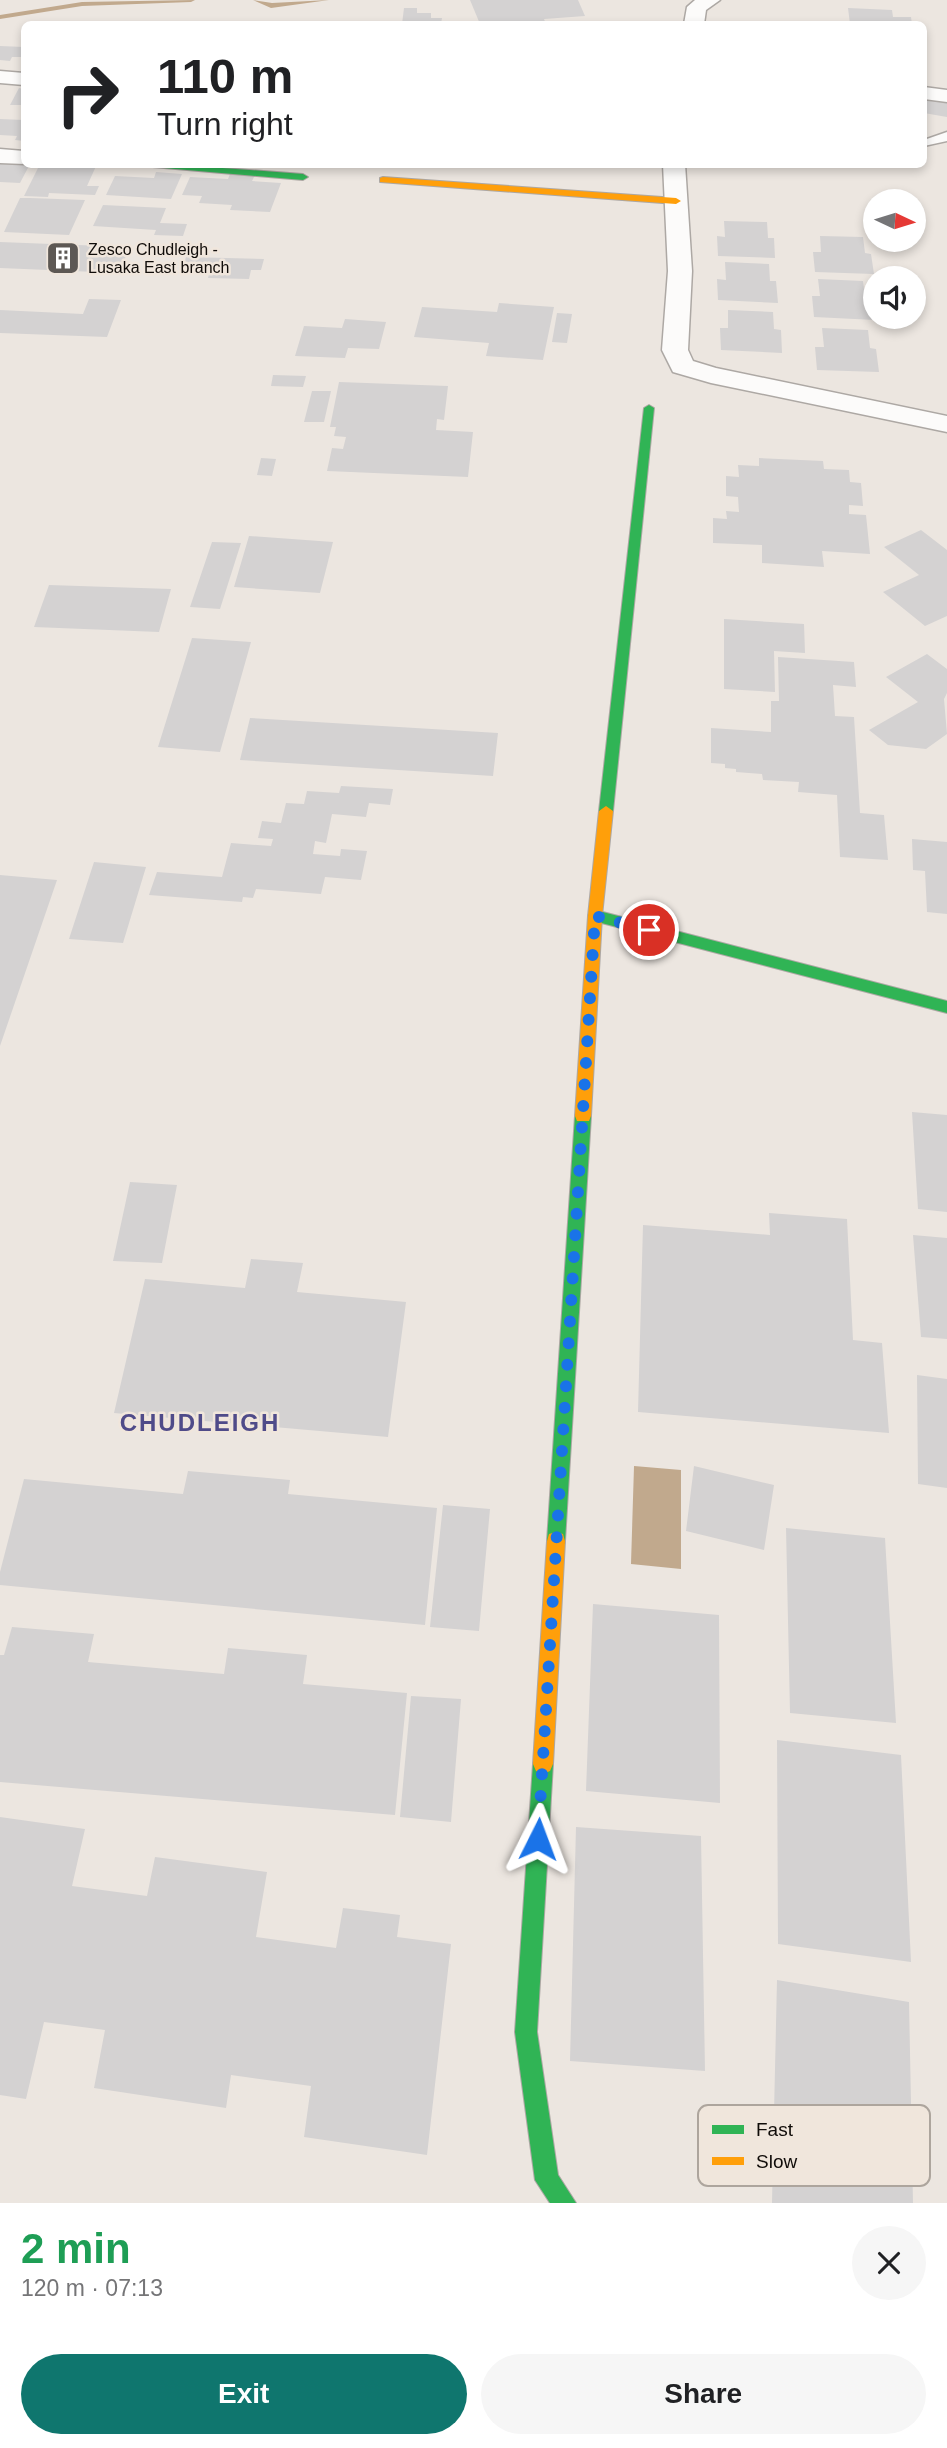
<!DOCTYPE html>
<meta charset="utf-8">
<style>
:root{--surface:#fff;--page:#f6f6f6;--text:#202124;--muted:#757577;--accent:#0f766e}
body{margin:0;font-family:Arial,sans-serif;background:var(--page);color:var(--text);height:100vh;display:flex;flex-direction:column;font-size:26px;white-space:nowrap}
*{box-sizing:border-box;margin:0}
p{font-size:23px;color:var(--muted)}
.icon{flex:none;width:38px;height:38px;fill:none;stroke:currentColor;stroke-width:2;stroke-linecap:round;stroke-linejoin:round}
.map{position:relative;height:2203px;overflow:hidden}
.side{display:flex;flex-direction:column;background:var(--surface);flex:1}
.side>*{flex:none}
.guide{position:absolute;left:21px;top:21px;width:906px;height:147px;border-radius:10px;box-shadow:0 4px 10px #0003;background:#fff;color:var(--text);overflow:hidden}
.needle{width:46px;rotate:94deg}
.tools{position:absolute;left:863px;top:189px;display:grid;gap:14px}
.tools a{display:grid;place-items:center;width:63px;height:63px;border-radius:50%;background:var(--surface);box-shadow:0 4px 10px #0003;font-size:35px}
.pin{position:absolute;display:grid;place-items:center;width:60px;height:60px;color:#fff;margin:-30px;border:4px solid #fff;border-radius:50%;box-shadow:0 2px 7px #0007}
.me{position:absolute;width:77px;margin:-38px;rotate:3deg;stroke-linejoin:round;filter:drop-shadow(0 0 5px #0008)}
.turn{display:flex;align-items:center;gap:24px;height:147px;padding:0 21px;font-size:32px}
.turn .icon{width:91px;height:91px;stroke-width:2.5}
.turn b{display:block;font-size:49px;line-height:60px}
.round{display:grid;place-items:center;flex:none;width:74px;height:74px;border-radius:37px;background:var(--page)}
.overview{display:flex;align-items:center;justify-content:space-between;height:119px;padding:0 21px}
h1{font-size:42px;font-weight:700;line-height:52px;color:#1e9e55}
.action{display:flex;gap:14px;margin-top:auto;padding:14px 21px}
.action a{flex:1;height:80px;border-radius:42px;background:var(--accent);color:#fff;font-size:28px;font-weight:700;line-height:80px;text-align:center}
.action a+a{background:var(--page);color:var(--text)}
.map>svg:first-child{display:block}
</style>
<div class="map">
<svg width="947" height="2203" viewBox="0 0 947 2203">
<rect width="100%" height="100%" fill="#ece6e0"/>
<path fill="#c1a98d" d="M634,1466L681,1470V1569L631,1564Z"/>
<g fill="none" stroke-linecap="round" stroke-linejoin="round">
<path fill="#c1a98d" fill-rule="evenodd" d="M195,0L191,2L82,6L0,19V15L82,2Z
M253,0L272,3L329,0L271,8Z"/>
</g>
<path fill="#d4d2d2" d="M470,0H578L585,16L544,19L546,24H480Z
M404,8H417V13H431V18H442L441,24H402Z
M848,8L892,10L893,17H911L912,24H850Z
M0,46L24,47V57H12L10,61L0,60Z
M19,88L24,89V105H10Z
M924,98L947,102V117L924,113Z
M0,119L24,120V141L15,140L17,136L0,135Z
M0,161L24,163L30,164L20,183L0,182Z
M40,164H97L87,186H99L95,195L49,193L48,197L24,196Z
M156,172L182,174L171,199L106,195L115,176L154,178Z
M230,174L255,175L252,181L281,183L270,212L230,210L232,205L199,203L202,196L182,195L190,177L228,179Z
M20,198H30L85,200L69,235L4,232Z
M103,205L166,208L160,223L187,224L183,236L154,235L156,230L93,226Z
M724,221L767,222L768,238H774L775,258L718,256L717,236L725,237Z
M820,236L863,237L865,253L871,254L874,274L815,272L813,252H821Z
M0,242L129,247L120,273L0,268Z
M186,257L264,259L261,270H251L249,279L208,278L210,271L182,270Z
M725,262L769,264L770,281H776L778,303L718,300L717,279L726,280Z
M818,279L863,281L865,297L872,298L875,320L814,317L812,296H820Z
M89,299L121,300L107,337L0,333V310L83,314Z
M499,303L554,307L543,360L486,356L489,343L414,337L422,307L497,312Z
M728,310L773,312L774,329L781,330L782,353L721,350L720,328H728Z
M557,313L572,314L567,343L552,342Z
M345,319L386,322L379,349L348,348L345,358L295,356L304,326L342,328Z
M822,328L868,330L870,348L876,349L879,372L817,370L815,347H824Z
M273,375L306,376L303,387L271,386Z
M339,382L448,386L444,420L437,419L436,430L473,432L468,477L327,471L332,448L343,449L346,437L334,436L336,427H330Z
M312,391H331L324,422H304Z
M261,458L276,459L272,476L257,475Z
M759,458L823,461L824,469L849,470L850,482L861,483L863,506L849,505V514L866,515L870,554L822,551L824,567L762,563V545L713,543V518L727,519L726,511L739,512L738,497L726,496V476L739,477L738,465L759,466Z
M921,530L947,550V616L925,626L883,592L919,575L884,547Z
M249,536L333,542L320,593L234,587Z
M212,542L241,543L220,609L190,607Z
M49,585L171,589L159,632L34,627Z
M724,619L804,624L805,653L774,651L775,692L724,689Z
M192,638L251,642L220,752L158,747Z
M927,654L947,669V693L944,699L947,734L926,749L888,745L869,730L918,702L886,677Z
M778,657L854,662L856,687L833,685L835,716L854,717L860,813L884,815L888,860L840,857L837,795L798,792L799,782L763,780L762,774L736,772V769L725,768V764L711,763V728L771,732V701H779Z
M250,718L498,733L493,776L240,760Z
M341,786L393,789L390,805L369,803L366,817L332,814L326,843L315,841L313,854L340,856L341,849L367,851L361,880L325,877L321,894L256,889L253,898L243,897L242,902L149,895L157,872L222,877L231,843L271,846L273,839L258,838L262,821L281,823L286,803L304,804L307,791L339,793Z
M912,839L947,842V914L927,912L925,871L913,870Z
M94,862L146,867L123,943L69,939Z
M0,875L57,880L0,1046Z
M912,1112L947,1115V1212L918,1209Z
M130,1182L177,1185L162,1263L113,1261Z
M769,1213L847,1219L853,1340L882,1343L889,1433L638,1412L643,1225L770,1235Z
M913,1235L947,1238V1339L921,1337Z
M251,1259L303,1263L297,1292L406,1302L388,1437L114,1413L145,1279L245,1288Z
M917,1375L947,1379V1488L918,1484Z
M694,1466L774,1485L764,1550L686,1531Z
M188,1471L290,1480L288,1494L437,1508L425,1625L0,1585V1572L24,1479L183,1494Z
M443,1505L490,1509L479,1631L430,1627Z
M786,1528L885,1538L896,1723L790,1713Z
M593,1604L719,1615L720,1803L586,1791Z
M12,1627L94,1634L88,1662L224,1674L228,1648L307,1655L303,1684L407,1693L395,1815L0,1782V1655H4Z
M411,1696L461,1699L451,1822L400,1817Z
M777,1740L901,1755L911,1962L778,1944Z
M0,1817L85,1829L72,1886L147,1896L155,1857L267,1872L256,1937L336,1948L343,1908L400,1915L397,1937L451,1944L427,2155L304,2137L311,2086L231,2075L226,2108L94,2088L105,2030L44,2022L26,2099L0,2095Z
M576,1827L701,1836L705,2071L570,2061Z
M777,1980L909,2002L913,2203H772Z"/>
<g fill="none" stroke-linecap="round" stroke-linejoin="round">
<g stroke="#ada8a4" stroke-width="3">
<path id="lane" d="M947,132V141L924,146V140Z"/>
</g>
<g stroke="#ada8a4" stroke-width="3">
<path id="street" d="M695,0H720L706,10L704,24H684L687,7Z
M0,71L24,73V85L0,83Z
M924,87L947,90V102L924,99Z
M0,149L24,151L25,164L0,163Z
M663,164H685L692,271L688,350L693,361L716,368L947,416V432L711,383L673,372L662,350L668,271Z"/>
</g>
<g stroke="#ada8a4" stroke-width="2">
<path id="fast" d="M118,164H168L303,174L308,177L303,180Z
M649,405L654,408L613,811L606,816L599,811L644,408Z
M595,910L947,1001V1013L590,920L588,916L590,912Z
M583,1109L589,1111L591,1116L565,1541L563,1548L556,1550L549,1548L547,1541L575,1116L577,1111Z
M543,1754L550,1757L553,1764L537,2032L558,2175L576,2203H550L535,2180L515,2032L533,1764L536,1757Z"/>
</g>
<g stroke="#ada8a4" stroke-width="2">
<path id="slow" d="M383,177L676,198L681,201L676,204L380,182V178Z
M606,806L613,811L602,916L591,1116L589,1121H577L575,1116L588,916L599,811Z
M556,1532L563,1534L565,1541L553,1764L550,1771L543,1774L536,1771L533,1764L547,1541L549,1534Z"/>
</g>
<use href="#lane" fill="#fcfbfa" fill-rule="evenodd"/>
<use href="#street" fill="#fcfbfa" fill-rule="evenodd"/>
<use href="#fast" fill="#30b455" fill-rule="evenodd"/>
<use href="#slow" fill="#ff9f0a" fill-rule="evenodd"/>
</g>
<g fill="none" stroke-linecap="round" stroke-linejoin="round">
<path stroke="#1a73e8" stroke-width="12" stroke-dasharray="0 21.6" d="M538,1839L595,916L649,930"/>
</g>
<defs>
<g id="building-square" transform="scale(1.75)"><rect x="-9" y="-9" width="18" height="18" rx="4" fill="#5d5854" stroke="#f0e6dc"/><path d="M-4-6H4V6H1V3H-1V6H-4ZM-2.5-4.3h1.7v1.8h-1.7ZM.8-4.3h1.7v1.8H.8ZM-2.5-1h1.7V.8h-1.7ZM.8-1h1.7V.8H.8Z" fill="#fff"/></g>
</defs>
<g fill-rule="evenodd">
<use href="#building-square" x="63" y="258"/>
</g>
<g text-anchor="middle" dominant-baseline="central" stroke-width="5" stroke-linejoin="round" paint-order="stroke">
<g font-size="16" fill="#100c09" stroke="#f0e6dc" text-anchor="start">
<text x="88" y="249">Zesco Chudleigh -<tspan x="88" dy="18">Lusaka East branch</tspan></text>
</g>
<g font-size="24" font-weight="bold" letter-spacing="2" fill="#4f4b89" stroke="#f0e6dc">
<text x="200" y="1422">CHUDLEIGH</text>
</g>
</g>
<rect x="698" y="2105" width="232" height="81" rx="10" fill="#f0e6dc" stroke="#ada59d" stroke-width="2"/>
<rect x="712" y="2125" width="32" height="9" fill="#30b455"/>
<rect x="712" y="2157" width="32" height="8" fill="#ff9f0a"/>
<g font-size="19" fill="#100c09">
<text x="756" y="2136">Fast</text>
<text x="756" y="2168">Slow</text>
</g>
</svg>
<div class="tools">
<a><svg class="needle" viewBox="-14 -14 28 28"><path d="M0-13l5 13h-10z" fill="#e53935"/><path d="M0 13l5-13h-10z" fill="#757577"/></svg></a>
<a><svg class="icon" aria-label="sound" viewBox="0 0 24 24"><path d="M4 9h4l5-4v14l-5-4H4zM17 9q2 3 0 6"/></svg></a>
</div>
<div class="pin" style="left:649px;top:930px;background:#d93025"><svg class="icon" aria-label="arrive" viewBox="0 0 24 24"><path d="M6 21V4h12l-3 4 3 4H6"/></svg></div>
<svg class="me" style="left:538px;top:1839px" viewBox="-20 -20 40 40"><path d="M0-17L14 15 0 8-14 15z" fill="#1a73e8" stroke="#fff" stroke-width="4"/></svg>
<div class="guide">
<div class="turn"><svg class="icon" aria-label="right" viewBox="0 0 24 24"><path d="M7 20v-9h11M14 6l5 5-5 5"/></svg><div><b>110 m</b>Turn right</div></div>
</div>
</div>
<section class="side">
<div class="overview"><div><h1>2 min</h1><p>120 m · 07:13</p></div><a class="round"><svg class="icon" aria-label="close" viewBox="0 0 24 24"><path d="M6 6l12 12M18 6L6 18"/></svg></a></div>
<div class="action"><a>Exit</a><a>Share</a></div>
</section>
